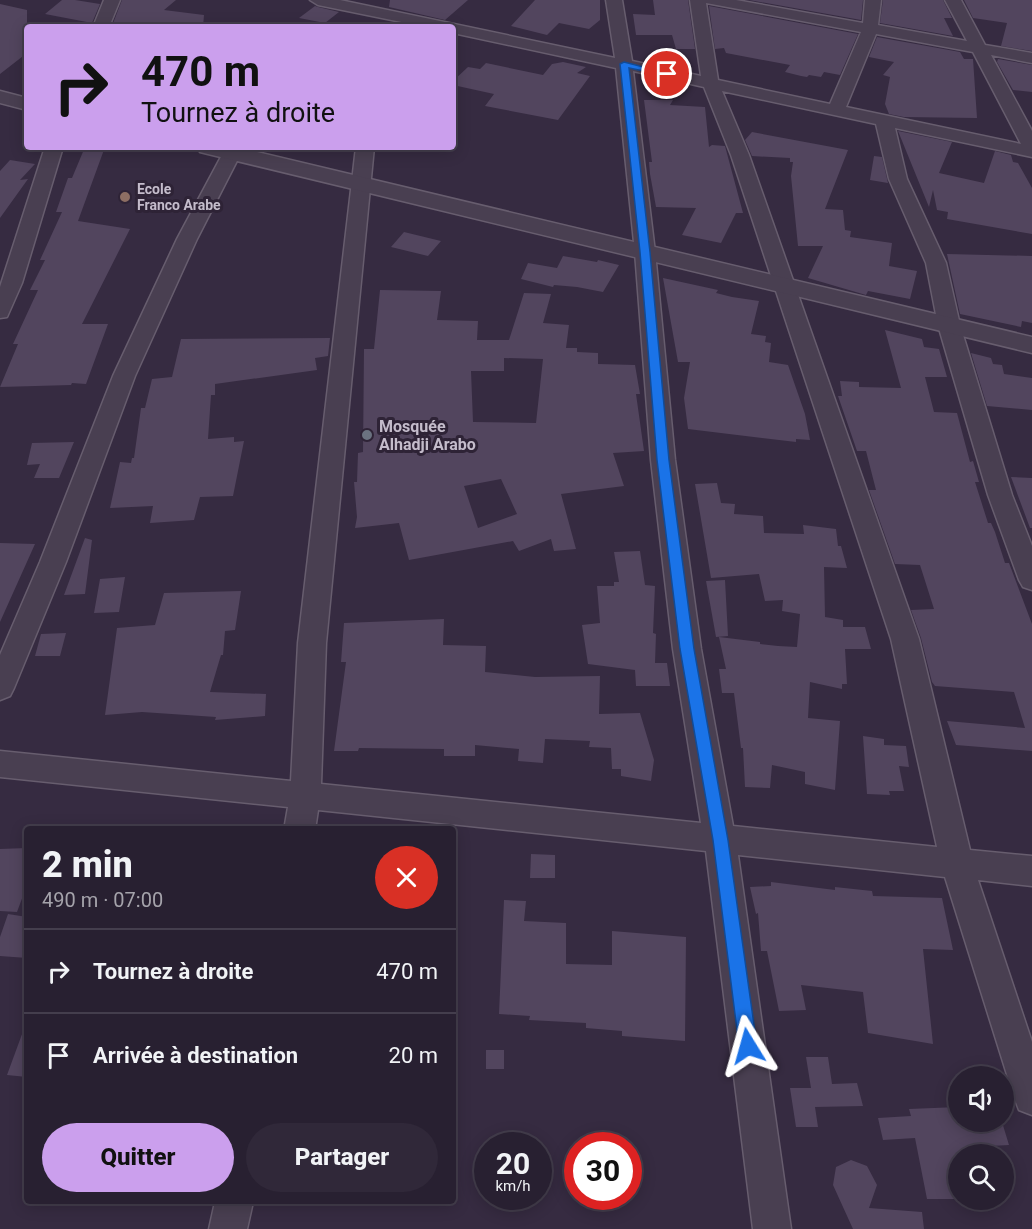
<!DOCTYPE html>
<html lang="fr">
<meta charset="utf-8">
<style>
:root{--surface:#282031;--page:#302839;--text:#f1f3f6;--muted:#a5a3ab;--line:#443e4d;--accent:#cb9fed}
body{margin:0;font-family:Roboto,sans-serif;background:var(--page);color:var(--text);height:100vh;display:flex;flex-direction:column;font-size:22px;white-space:nowrap}
*{box-sizing:border-box;margin:0}
p{font-size:20px;color:var(--muted)}
.icon{flex:none;width:33px;height:33px;fill:none;stroke:currentColor;stroke-width:2;stroke-linecap:round;stroke-linejoin:round}
.map{position:relative;flex:1;overflow:hidden}
.drawer{position:absolute;left:24px;top:826px;width:432px;height:378px;display:flex;flex-direction:column;background:var(--surface);border-radius:6px;box-shadow:0 3px 15px #0003,0 0 0 2px var(--line)}
.drawer>*{flex:none}
.hud{position:absolute;left:24px;top:24px;width:432px;height:126px;border-radius:6px;box-shadow:0 3px 15px #0003,0 0 0 2px var(--line);background:#cb9fed;color:#111;overflow:hidden}
.controls{position:absolute;left:948px;top:1066px;display:grid;gap:12px}
.controls a{display:grid;place-items:center;width:66px;height:66px;border-radius:50%;background:var(--surface);box-shadow:0 3px 15px #0003,0 0 0 2px var(--line);font-size:30px}
.speed{position:absolute;left:474px;top:1132px;display:flex;gap:12px;font-size:30px;font-weight:700;text-align:center}
.speed>*{display:grid;place-content:center;width:78px;height:78px;border-radius:50%;background:var(--surface);box-shadow:0 3px 15px #0003,0 0 0 2px var(--line);line-height:1}
.speed small{font-size:15px;font-weight:400}
.speed .limit{border:9px solid #d22;background:#fff;color:#111}
.pin{position:absolute;display:grid;place-items:center;width:51px;height:51px;color:#fff;margin:-26px;border:3px solid #fff;border-radius:50%;box-shadow:0 2px 6px #0007}
.me{position:absolute;width:66px;margin:-33px;rotate:352deg;stroke-linejoin:round;filter:drop-shadow(0 0 4px #0008)}
.turn{display:flex;align-items:center;gap:21px;height:126px;padding:0 18px;font-size:27px}
.turn .icon{width:78px;height:78px;stroke-width:2.5}
.turn b{display:block;font-size:42px;line-height:51px}
.round{display:grid;place-items:center;flex:none;width:63px;height:63px;border-radius:32px;background:var(--page)}
.head{display:flex;align-items:center;justify-content:space-between;height:102px;padding:0 18px}
h1{font-size:36px;font-weight:800;line-height:45px}
.button{display:flex;gap:12px;margin-top:auto;padding:12px 18px}
.button a{flex:1;height:69px;border-radius:36px;background:var(--accent);color:#111;font-size:24px;font-weight:800;line-height:69px;text-align:center}
.button a+a{background:var(--page);color:var(--text)}
ul{padding:0;list-style:none}
li{display:flex;align-items:center;gap:18px;height:84px;padding:0 18px;border-top:2px solid var(--line)}
li div{flex:1}
li b{display:block;font-size:22px}
li em{font-style:normal}
.map>svg:first-child{display:block}
</style>
<div class="map">
<svg width="1032" height="1229" viewBox="0 0 1032 1229">
<rect width="100%" height="100%" fill="#362b41"/>
<path fill="#52455e" fill-rule="evenodd" d="M62,0H75L100,4L92,23L45,14Z
M122,0H176L164,10L204,15L203,27L112,26Z
M390,0H468L445,20L389,7Z
M535,0H600V20L589,29L559,23L547,35L511,26Z
M653,0H688L695,49H676L672,35H636L633,14L655,15Z
M749,0H863L861,20Z
M883,0H943L952,18H944L953,36L880,23Z
M964,0H1032V51L1001,46L1007,23L973,18Z
M0,4L27,10V53L0,74Z
M315,6L318,7L339,12L325,23L299,18Z
M709,6L858,34L840,75L824,72L821,77L809,75L807,77L801,76L785,72L790,65L726,53L724,48L715,49Z
M877,37L960,52L964,59H973L977,118L904,117L889,114L885,104L890,77L883,75L894,62L869,57Z
M998,59L1032,65V92L1013,90L997,62Z
M563,62L586,67L577,73L590,76L558,120L485,106L494,94L453,85V81L468,67L480,69L486,63L543,75L552,64Z
M644,100H673L670,105L705,107L709,147L712,145L725,146L743,213H736L721,243L682,235L696,208L656,207L650,174L649,162H652Z
M898,131L952,142L939,173L984,183L995,151L1011,155L1013,162L1018,163L1032,188V234L947,219L948,212L937,210L933,190L929,207Z
M752,132L848,150L825,209L843,210L845,230L851,231L850,237L892,243L889,266L917,271L910,299L868,291L866,295L808,278L823,246H798L791,176L793,162H790V158L752,156L745,140Z
M85,147H105L78,221L130,229L82,324H108L86,384L72,383L71,385L0,387L18,344H13L38,290H30L45,260H40L62,212H56L68,178H72Z
M874,156L882,157L888,183L870,180Z
M10,160L35,164L20,180L28,179L0,218V171Z
M404,232L441,241L428,256L391,247Z
M947,254L1032,256V323L1022,321L1021,327L960,314Z
M563,256L597,262L598,260L619,265L603,292L577,287L554,285L553,287L521,279L528,263L557,268Z
M663,278L718,290L716,293L732,297L759,301L751,334L766,336L765,342L771,343L769,362L788,365L805,414L810,440L796,439V442L688,429L684,398L690,362H678Z
M380,290L441,291L437,320L478,321L477,340H509L524,293L551,294L543,323L569,325L566,348H577V352L598,353V364L635,365L640,394H636L644,451L613,453L624,486L561,494L576,549L554,551L551,539L519,551L513,541L409,560L399,523L355,528L357,517L354,482H357L358,453L363,452L364,349H374ZM504,358L543,359L536,423L473,422L471,371H504ZM501,479L517,514L478,528L464,486Z
M885,330L922,339L924,347L939,349L947,377H925L934,412L957,413L970,462L973,461L979,482H975L988,523H991L995,532L1005,563H1009L1032,624V751L956,745L947,721L1025,728L1014,692L935,686L932,682L921,638L911,610L934,609L920,565L895,564L869,490H876L866,451H857L838,396H842L840,381L859,382V387L901,388Z
M330,338L328,356L315,358L317,370L215,384V395H211L208,439L234,437V442L244,441L233,496L200,497L194,520L150,523L153,506L110,508L120,462L131,463L132,458H134L141,408H145L152,379L172,377L181,339Z
M971,353L991,358L993,364L1002,365L1004,374L1032,378V410L987,406Z
M74,442L59,478H34L40,464L27,465L32,443Z
M1011,477L1032,478V528H1030Z
M717,483L721,503L735,504L734,514L763,516L764,533L804,534L803,525L836,529L838,546H841L847,568L824,567L825,617L843,620V627H865L871,649H845L847,684H842V689L810,682L808,718L840,721L835,790L805,784V772L772,765L770,788L745,787L743,748H741L734,693H722L719,669H726L719,637L760,642V644L778,646L797,647L800,614L782,611L783,600L765,601L759,574L711,578L695,484Z
M85,538L92,540L85,594L64,595Z
M0,543L35,544L0,622Z
M640,551L645,585L655,586L653,633L656,634L655,663H667L670,686H636L635,670L588,664L582,625L600,623L597,586H614V582H619L614,552Z
M125,577L119,612L94,613L100,579Z
M725,580L728,636L716,637L706,581Z
M241,591L235,630L225,631L223,655H221L210,692L266,694L265,716L215,720L216,717L142,712L105,715L117,628L155,625L164,593Z
M444,619L443,645L486,646L485,672L535,677L600,676L599,714L640,713L654,760L651,781L621,776V769H612L611,748L589,747L590,741L545,739L543,763L518,761L519,749L475,745V756H444V749L359,748L358,751H334L346,662H341L344,623Z
M66,633L60,656H35L41,634Z
M863,736L884,739V745L906,746L909,767L899,766L904,791H889L890,795L867,794Z
M27,848V885L17,912L0,911V849Z
M531,854L555,855V878H530Z
M771,882L835,890V887L872,891L873,896L942,898L953,950L923,949L933,1044L868,1033L863,992L801,985L806,1010L779,1011L767,951H761L758,913L756,914L750,887L771,886Z
M504,900L526,901L524,921L566,923V964L612,965V931L686,937L685,1041L622,1036V1031L586,1028V1023L529,1020L530,1016L499,1014Z
M8,914L27,917V958L0,956V937Z
M25,1026L27,1077L7,1075Z
M486,1050H504V1069H486Z
M806,1057H828L832,1084L857,1083L863,1106L815,1107L818,1127H796L790,1088H811Z
M958,1107V1122H1002L1009,1145L990,1146L992,1155H958V1199H927L915,1138L883,1140L878,1118L911,1116L909,1109Z
M851,1160L867,1166L877,1185L869,1208L922,1212L924,1229H853L833,1185L836,1167Z"/>
<g fill="none" stroke-linecap="round" stroke-linejoin="round">
<g stroke="#675d6e" stroke-width="3">
<path id="minor" d="M104,0H120L109,27H93Z
M310,0H340L615,58L606,0H622L632,61L701,76L690,0H736L863,23L865,0H881L878,25L967,41L945,0H961L985,45L1032,53V63L991,55L1032,131V157L895,128L907,179L946,263L960,325L1012,495L1032,546V590L1023,587L1019,580L988,495L938,325L926,263L889,179L876,124L722,91L749,155L919,639L970,850L1032,856V886L978,880L1032,1042V1115L1019,1110L1014,1097L945,877L738,855L791,1229H753L706,851L318,810L315,830H284L288,807L0,777V751L291,781L298,643L356,147H374L326,643L321,784L701,823L673,649L651,460L635,252L616,68L453,33V27H426L318,5ZM706,3L861,32L830,104L718,80ZM876,34L973,52L1021,144L846,107ZM633,71L704,87L731,155L891,639L937,847L733,826L701,649L675,460L655,252Z
M45,147H63L22,283L7,317L0,318V287Z
M232,148L238,149L241,153L197,239L135,376L66,562L14,688L10,696L0,700V655L40,562L113,376L177,239L223,153L226,149Z
M215,1202H253L247,1229H209Z"/>
</g>
<g stroke="#675d6e" stroke-width="3">
<path id="tertiary" d="M0,91L27,98V110L0,103Z
M197,147H236L1032,337V353L208,154L200,152Z"/>
</g>
<use href="#minor" fill="#493f51" fill-rule="evenodd"/>
<use href="#tertiary" fill="#493f51" fill-rule="evenodd"/>
</g>
<path fill="#1a73e8" stroke="#114b97" stroke-width="1.5" d="M624,62L671,74L667,76L629,68L650,252L669,460L694,649L728,840L757,1046L754,1052L748,1055L742,1052L739,1046L713,840L680,649L657,460L640,252L620,64Z"/>
<circle fill="#8d6e63" stroke="#2e2336" stroke-width="2" cx="125" cy="197" r="6"/>
<circle fill="#6b7280" stroke="#2e2336" stroke-width="2" cx="367" cy="435" r="6"/>
<g text-anchor="middle" dominant-baseline="central" stroke-width="6" stroke-linejoin="round" paint-order="stroke">
<g font-size="14" font-weight="bold" fill="#c4bccb" stroke="#2e2336" text-anchor="start">
<text x="137" y="189">Ecole<tspan x="137" dy="16">Franco Arabe</tspan></text>
</g>
<g font-size="16" font-weight="bold" fill="#c4bccb" stroke="#2e2336" text-anchor="start">
<text x="379" y="426">Mosquée<tspan x="379" dy="18">Alhadji Arabo</tspan></text>
</g>
</g>
</svg>
<div class="controls">
<a><svg class="icon" aria-label="sound" viewBox="0 0 24 24"><path d="M4 9h4l5-4v14l-5-4H4zM17 9q2 3 0 6"/></svg></a>
<a><svg class="icon" aria-label="search" viewBox="0 0 24 24"><circle cx="10" cy="10" r="6"/><path d="M15 15l6 6"/></svg></a>
</div>
<div class="speed"><div>20<small>km/h</small></div><div class="limit">30</div></div>
<div class="pin" style="left:667px;top:74px;background:#d93025"><svg class="icon" aria-label="arrive" viewBox="0 0 24 24"><path d="M6 21V4h12l-3 4 3 4H6"/></svg></div>
<svg class="me" style="left:748px;top:1046px" viewBox="-20 -20 40 40"><path d="M0-17L14 15 0 8-14 15z" fill="#1a73e8" stroke="#fff" stroke-width="4"/></svg>
<div class="hud">
<div class="turn"><svg class="icon" aria-label="right" viewBox="0 0 24 24"><path d="M7 20v-9h11M14 6l5 5-5 5"/></svg><div><b>470 m</b>Tournez à droite</div></div>
</div>
<section class="drawer">
<div class="head"><div><h1>2 min</h1><p>490 m · 07:00</p></div><a class="round" style="background:#d93025;color:#fff"><svg class="icon" aria-label="close" viewBox="0 0 24 24"><path d="M6 6l12 12M18 6L6 18"/></svg></a></div>
<ul>
<li><svg class="icon" aria-label="right" viewBox="0 0 24 24"><path d="M7 20v-9h11M14 6l5 5-5 5"/></svg><div><b>Tournez à droite</b></div><em>470 m</em></li>
<li><svg class="icon" aria-label="arrive" viewBox="0 0 24 24"><path d="M6 21V4h12l-3 4 3 4H6"/></svg><div><b>Arrivée à destination</b></div><em>20 m</em></li>
</ul>
<div class="button"><a>Quitter</a><a>Partager</a></div>
</section>
</div>
